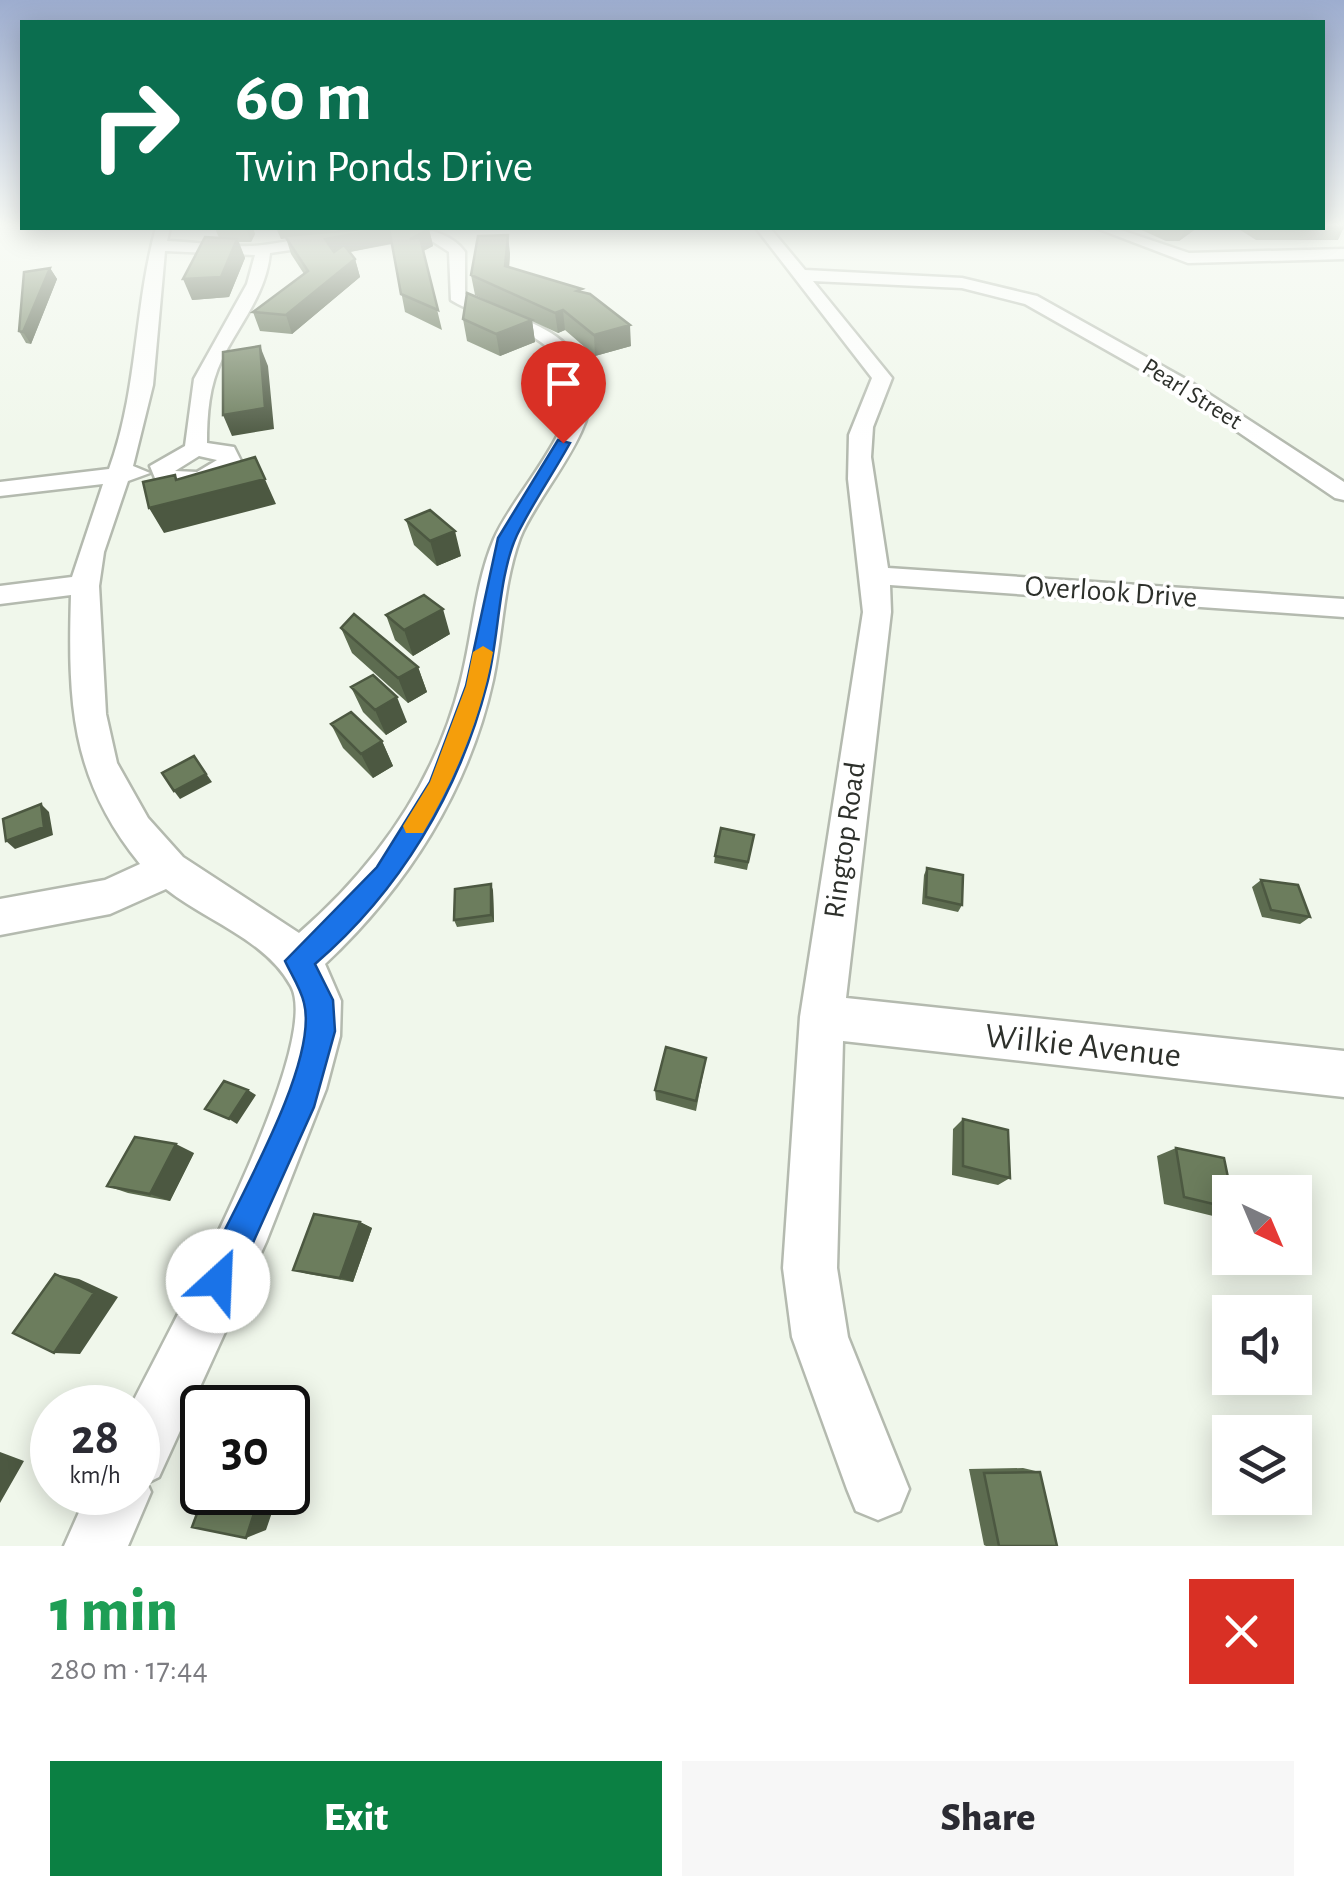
<!DOCTYPE html>
<meta charset="utf-8">
<style>
:root{--surface:#fff;--page:#f7f7f7;--text:#2b2b33;--muted:#7c7c81;--accent:#0b8043}
body{margin:0;font-family:"Alegreya Sans",sans-serif;background:var(--page);color:var(--text);height:100vh;display:flex;flex-direction:column;font-size:38px;white-space:nowrap}
*{box-sizing:border-box;margin:0}
p{font-size:32px;color:var(--muted)}
.icon{flex:none;width:55px;height:55px;fill:none;stroke:currentColor;stroke-width:2;stroke-linecap:round;stroke-linejoin:round}
.map{position:relative;height:1546px;overflow:hidden}
.side{display:flex;flex-direction:column;background:var(--surface);flex:1}
.side>*{flex:none}
.guide{position:absolute;left:20px;top:20px;width:1305px;height:210px;border-radius:0px;box-shadow:0 5px 25px #0003;background:#0b6e4f;color:#fff;overflow:hidden}
.needle{width:65px;rotate:136deg}
.tools{position:absolute;left:1212px;top:1175px;display:grid;gap:20px}
.tools a{display:grid;place-items:center;width:100px;height:100px;border-radius:0px;background:var(--surface);box-shadow:0 5px 25px #0003;font-size:50px}
.speed{position:absolute;left:30px;top:1385px;display:flex;gap:20px;font-size:50px;font-weight:700;text-align:center}
.speed>*{display:grid;place-content:center;width:130px;height:130px;border-radius:50%;background:var(--surface);box-shadow:0 5px 25px #0003;line-height:1}
.speed small{font-size:25px;font-weight:400}
.speed .limit{border:5px solid #111;border-radius:15px;background:#fff;color:#111}
.pin{position:absolute;display:grid;place-items:center;width:85px;height:85px;color:#fff;margin:-102px -42px;border-radius:50% 50% 50% 0;rotate:-45deg;box-shadow:0 0 10px #0007}
.pin .icon{rotate:45deg}
.me{position:absolute;width:110px;margin:-55px;rotate:25deg;stroke-linejoin:round;filter:drop-shadow(0 0 8px #0008)}
.turn{display:flex;align-items:center;gap:35px;height:210px;padding:0 50px;font-size:45px}
.turn .icon{width:130px;height:130px;stroke-width:2.5}
.turn b{display:block;font-size:70px;line-height:85px}
.round{display:grid;place-items:center;flex:none;width:105px;height:105px;border-radius:0px;background:var(--page)}
.overview{display:flex;align-items:center;justify-content:space-between;height:170px;padding:0 50px}
h1{font-size:60px;font-weight:800;line-height:75px;color:#1e9e55}
.cta{display:flex;gap:20px;margin-top:auto;padding:20px 50px}
.cta a{flex:1;height:115px;border-radius:0px;background:var(--accent);color:#fff;font-size:40px;font-weight:800;line-height:115px;text-align:center}
.cta a+a{background:var(--page);color:var(--text)}
.map>svg:first-child{display:block}
</style>
<div class="map">
<svg width="1344" height="1546" viewBox="0 0 1344 1546">
<rect width="100%" height="100%" fill="#f0f7eb"/>
<g fill="none" stroke-linecap="round" stroke-linejoin="round">
<g stroke="#b4baaf" stroke-width="5">
<path id="minor" d="M156,228H170L167,241C196,242 225,247 253,246C305,243 430,202 465,252V294C512,321 571,322 589,383C602,427 537,494 520,538C503,584 503,633 493,680C469,790 407,887 325,964L341,1001L340,1036L326,1089L266,1242L159,1477L147,1483L151,1492L128,1546H64L88,1492H138V1408H130C164,1339 325,1047 291,986C265,939 206,921 166,889L110,914L0,935V899L105,880L140,864C70,778 68,701 71,595L0,604V586L72,577L103,484L0,496V482L109,469C138,391 134,307 156,228ZM414,237L432,241L449,252L451,300C494,326 556,327 569,385C579,428 512,496 494,539C475,584 473,633 461,680C436,781 377,865 299,933L183,857L148,818L117,763L106,714L99,586L104,552L128,481L150,473L133,466L153,385L165,251L255,255L247,284L194,379L185,446L150,466L157,483L201,486L242,463L234,447L207,443C207,414 209,386 222,359C240,323 266,294 270,253L358,240ZM199,456L217,460L197,472L175,471Z
M756,228H770L805,270L962,278L1037,296L1189,381L1344,482V500L1335,498L1175,389L1025,304L962,288L813,281L892,378L873,427L871,457L888,568L1344,599V617L890,585L891,612L846,998L1344,1051V1097L843,1041L837,1268L848,1337L909,1489L900,1511L878,1520L856,1511L847,1489L792,1337L783,1268L800,1017L863,612L848,479L849,435L872,378Z
M1096,228H1115L1189,253L1344,249V259L1188,263Z"/>
</g>
<use href="#minor" fill="#fff" fill-rule="evenodd"/>
</g>
<path fill="#5d6c50" d="M1344,227L1338,240H1256L1237,228Z
M215,228H253L255,234L251,242H239L245,258L229,297L192,300L219,238Z
M276,228L341,229L307,234L429,229L433,246L423,251L442,330L405,312L392,244L350,252L355,259L360,277L292,334L260,331L253,312L304,274L291,254L286,238L281,239Z
M1137,228H1197L1179,241H1166Z
M510,253L509,267L583,292L631,346L595,356L565,330L558,333L532,321L535,342L500,356L467,341L463,319L514,313L475,295L471,275Z
M50,268L57,279L31,344L26,343L19,331Z
M406,520L461,556L437,566L414,545Z
M386,615L450,634L413,656L395,640Z
M341,628L418,667L427,692L408,703L352,653Z
M351,687L407,722L386,735L363,712Z
M331,724L382,741L393,766L373,778L343,748Z
M754,835L747,870L714,863L715,856Z
M927,868L962,905L958,912L922,904L924,875Z
M1261,880L1310,917L1300,924L1262,917L1252,887Z
M491,884L493,891L494,922L457,927L454,920Z
M706,1058L696,1111L656,1100L655,1090Z
M963,1119L1010,1178L998,1185L952,1175L953,1129Z
M1176,1148L1230,1192V1210L1213,1216L1164,1204L1157,1156Z
M194,1153L170,1201L128,1193L107,1186Z
M360,1222L372,1228L353,1282L308,1274L293,1270Z
M1023,1468L1040,1472L1057,1546H986L984,1545L969,1469Z"/>
<path fill="#4c5841" d="M246,228H253L255,234L251,242Z
M278,228H341V229L281,239Z
M383,228H389L393,243L330,256L325,239Z
M1186,228H1197L1179,241L1185,229Z
M429,229L433,246L414,256L410,239Z
M508,235L510,253L508,285L505,266Z
M237,239L245,258L229,297L192,300L183,279Z
M355,259L360,277L292,334L286,315Z
M50,268L57,279L31,344L23,332Z
M563,310L565,330L558,333L555,313Z
M532,320L535,342L500,356L496,334Z
M630,325L631,346L595,356L594,335Z
M260,346L268,366L274,429L232,436L223,415Z
M255,457L276,504L164,533L149,508L176,480L175,475L188,498Z
M455,531L461,556L437,566L430,541Z
M443,609L450,634L413,656L404,630Z
M418,667L427,692L408,703L398,678Z
M397,697L407,722L386,735L375,710Z
M382,741L393,766L373,778L361,754Z
M194,756L212,782L180,799L174,791Z
M41,804L49,812L53,835L15,849L6,841Z
M491,884L493,891L494,922L491,915Z
M248,1090L256,1095L237,1124L229,1119Z
M176,1144L194,1153L170,1201L150,1194Z
M360,1222L372,1228L353,1282L340,1278Z
M55,1274L79,1279L118,1297L80,1354L54,1353Z
M0,1452L24,1461L0,1503Z
M261,1492H279L266,1530L246,1538Z"/>
<path fill="#6c7d5d" stroke="#4c5841" stroke-width="2.5" d="M1322,224H1342L1344,228H1260H1322Z
M374,228H383L325,239L334,252L344,245L355,259L286,315L253,312L308,271L285,236Z
M389,228L429,229L410,239L420,238L438,310L401,294Z
M508,235L505,266L582,289L577,291L590,294L630,325L594,335L563,310L555,313L471,275L478,236Z
M205,237L237,239L221,277L183,279Z
M50,268L23,332L19,331L24,272Z
M467,293L532,320L496,334L463,319Z
M260,346L265,408L223,415V352Z
M255,457L265,479L149,508L143,482L175,475L176,480Z
M430,510L455,531L430,541L406,520Z
M424,595L443,609L404,630L386,615Z
M354,614L418,667L398,678L341,628Z
M373,675L397,697L375,710L351,687Z
M351,712L382,741L361,754L331,724Z
M194,756L206,774L174,791L162,773Z
M41,804L44,827L6,841L3,819Z
M721,828L754,835L748,862L715,856Z
M927,868L963,875L962,905L926,897Z
M1261,880L1298,885L1310,917L1271,910Z
M491,884V915L454,920L455,889Z
M666,1047L706,1058L696,1101L655,1090Z
M224,1081L248,1090L229,1119L205,1109Z
M963,1119L1008,1130L1010,1178L963,1166Z
M135,1137L176,1144L150,1194L107,1186Z
M1176,1148L1224,1158L1231,1192L1230,1208L1184,1197Z
M314,1214L360,1222L340,1278L293,1270Z
M55,1274L94,1293L54,1353L13,1333Z
M1040,1472L1057,1546H999L984,1473Z
M205,1492H261L246,1538L192,1527Z"/>
<linearGradient id="sky" x2="0" y2="1"><stop stop-color="#9dadcf"/><stop offset="0.51" stop-color="#f8fbf6"/><stop offset="1" stop-color="#f8fbf6" stop-opacity="0"/></linearGradient>
<rect width="1344" height="441" fill="url(#sky)"/>
<path fill="#1a73e8" stroke="#114b97" stroke-width="2.5" d="M558,440L570,443C553,474 532,504 517,535C498,576 499,640 487,684C459,793 399,892 315,964L333,1000L335,1031L314,1107L230,1294L218,1299L206,1294L200,1281C227,1218 320,1066 304,1003C301,989 291,974 285,961L377,867L430,782L466,686L498,538Z"/>
<path fill="#f59e0b" d="M483,646L493,652C481,717 456,777 423,833H406L403,826L430,782L466,686L473,652Z"/>
<g text-anchor="middle" dominant-baseline="central" stroke-width="8" stroke-linejoin="round" paint-order="stroke">
<g font-size="25" fill="#2d302b" stroke="#fff">
<text transform="translate(1192 394) rotate(32)">Pearl Street</text>
</g>
<g font-size="30" fill="#2d302b" stroke="#fff">
<text transform="translate(1111 592) rotate(4)">Overlook Drive</text>
<text transform="translate(845 840) rotate(-82)">Ringtop Road</text>
</g>
<g font-size="35" fill="#2d302b" stroke="#fff">
<text transform="translate(1083 1046) rotate(6)">Wilkie Avenue</text>
</g>
</g>
</svg>
<div class="tools">
<a><svg class="needle" viewBox="-14 -14 28 28"><path d="M0-13l5 13h-10z" fill="#e53935"/><path d="M0 13l5-13h-10z" fill="#7c7c81"/></svg></a>
<a><svg class="icon" aria-label="sound" viewBox="0 0 24 24"><path d="M4 9h4l5-4v14l-5-4H4zM17 9q2 3 0 6"/></svg></a>
<a><svg class="icon" aria-label="layers" viewBox="0 0 24 24"><path d="M12 4l9 5-9 5-9-5zM3 14l9 5 9-5"/></svg></a>
</div>
<div class="speed"><div>28<small>km/h</small></div><div class="limit">30</div></div>
<div class="pin" style="left:563px;top:443px;background:#d93025"><svg class="icon" aria-label="arrive" viewBox="0 0 24 24"><path d="M6 21V4h12l-3 4 3 4H6"/></svg></div>
<svg class="me" style="left:218px;top:1281px" viewBox="-20 -20 40 40"><circle r="19" fill="#fff"/><path d="M0-13L10 11 0 6-10 11z" fill="#1a73e8"/></svg>
<div class="guide">
<div class="turn"><svg class="icon" aria-label="right" viewBox="0 0 24 24"><path d="M7 20v-9h11M14 6l5 5-5 5"/></svg><div><b>60 m</b>Twin Ponds Drive</div></div>
</div>
</div>
<section class="side">
<div class="overview"><div><h1>1 min</h1><p>280 m · 17:44</p></div><a class="round" style="background:#d93025;color:#fff"><svg class="icon" aria-label="close" viewBox="0 0 24 24"><path d="M6 6l12 12M18 6L6 18"/></svg></a></div>
<div class="cta"><a>Exit</a><a>Share</a></div>
</section>
